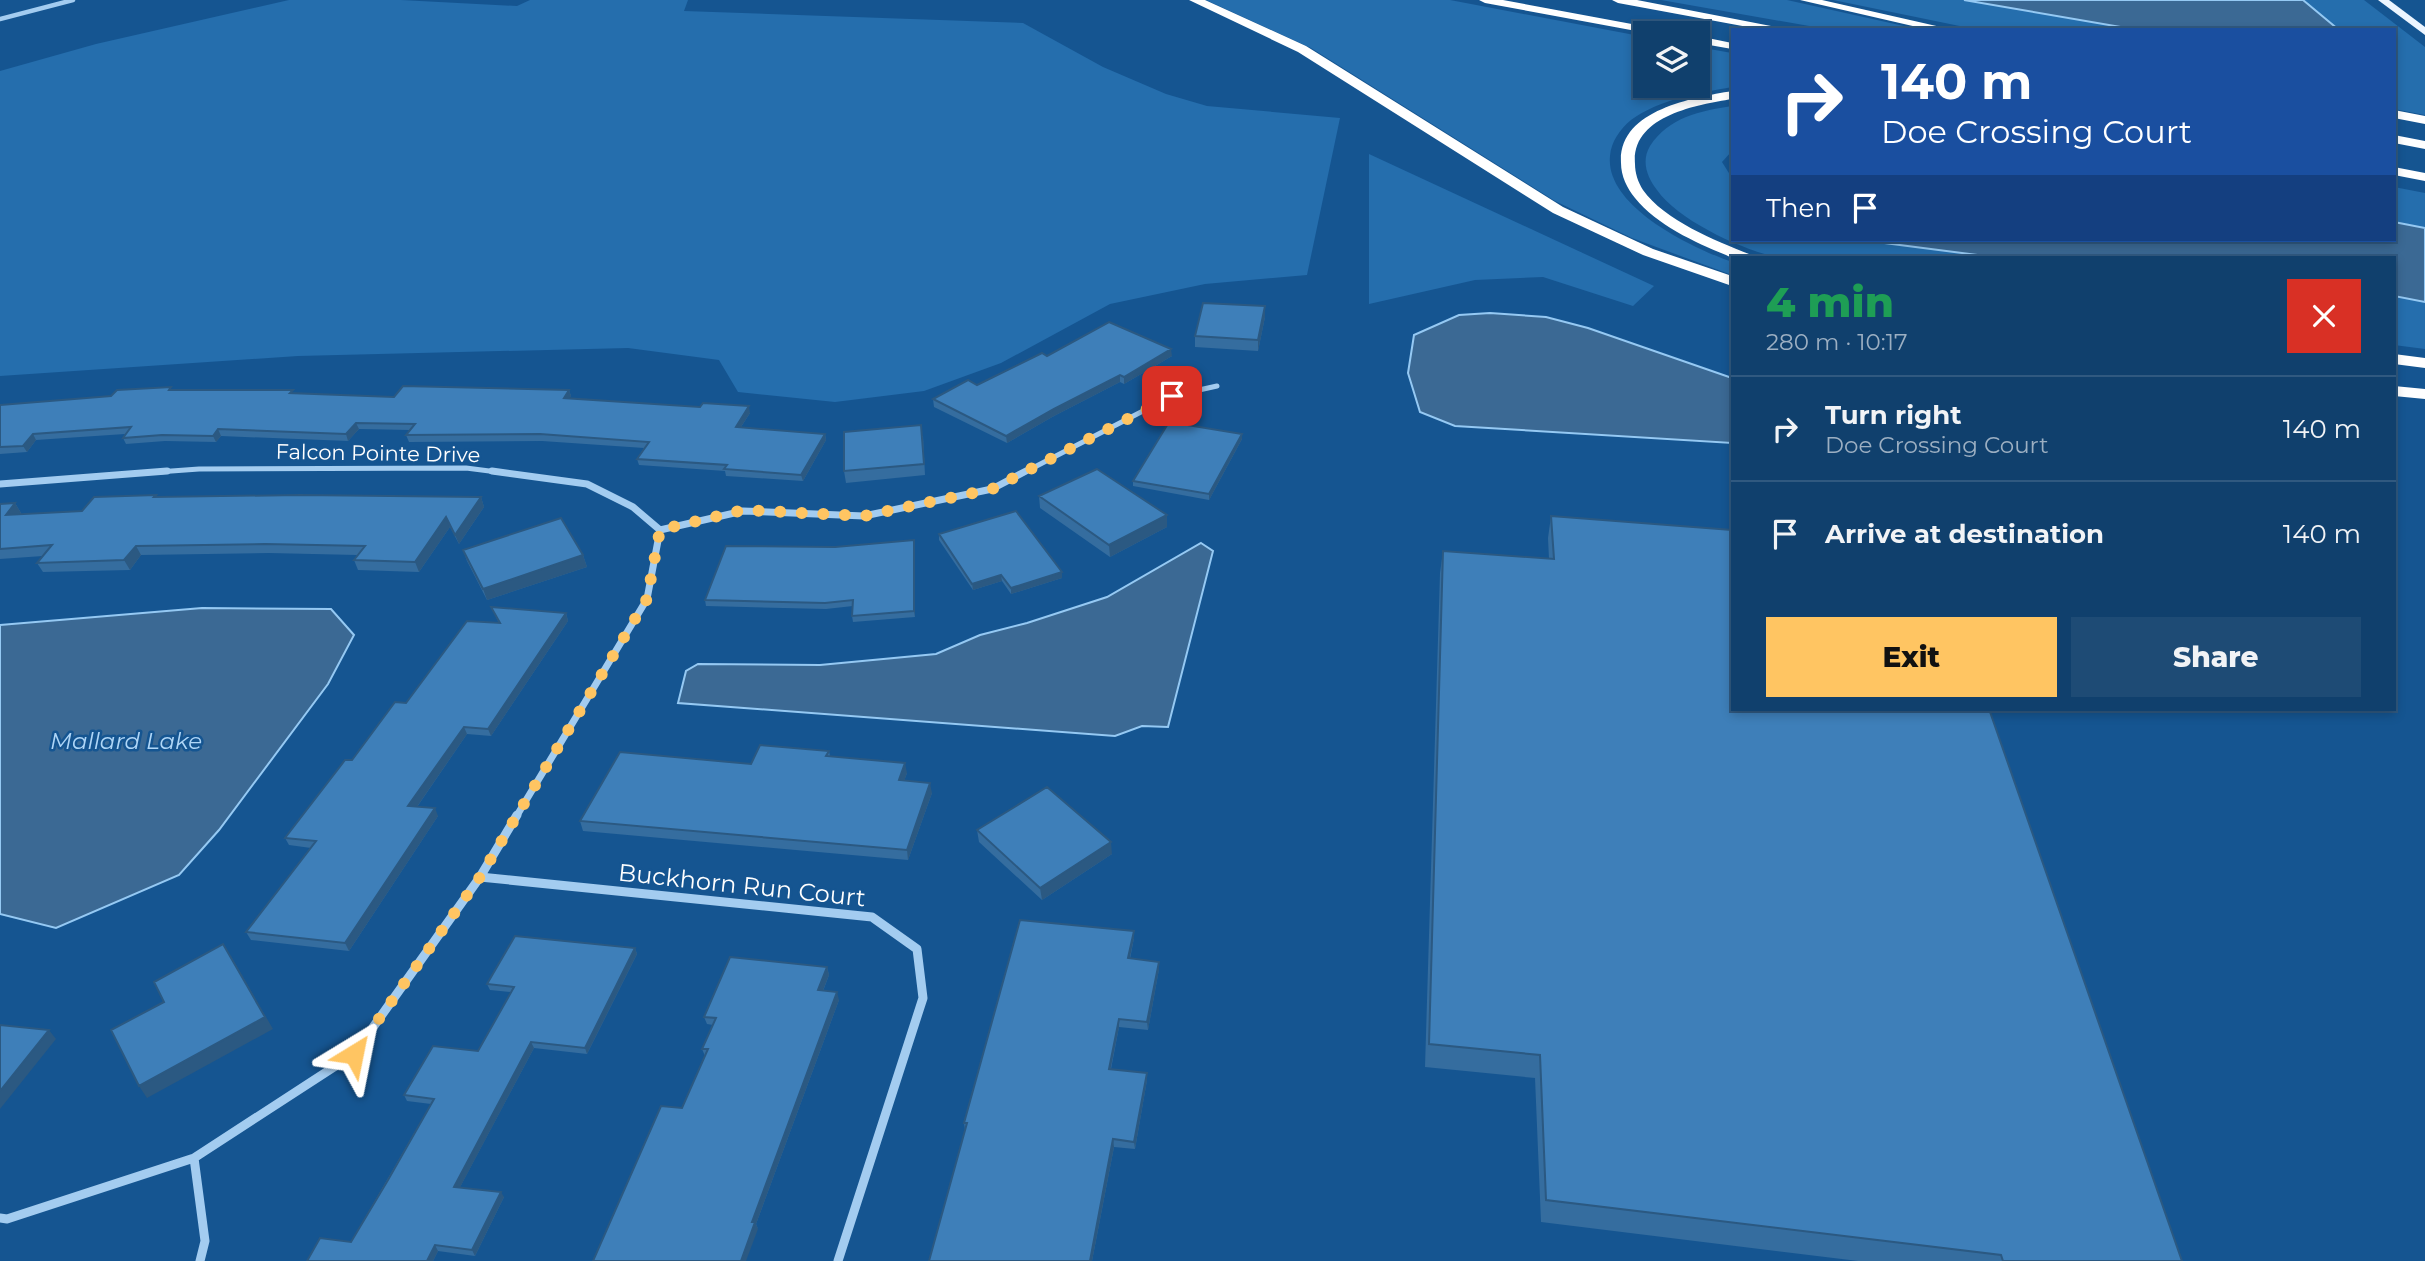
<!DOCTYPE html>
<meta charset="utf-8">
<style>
:root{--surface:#10406d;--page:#1e4b75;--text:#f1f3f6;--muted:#9cafc2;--line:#305980;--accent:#ffc562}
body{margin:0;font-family:Montserrat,sans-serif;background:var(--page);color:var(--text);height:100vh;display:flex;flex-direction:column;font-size:26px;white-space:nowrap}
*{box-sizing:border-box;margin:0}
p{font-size:23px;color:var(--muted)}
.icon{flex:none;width:38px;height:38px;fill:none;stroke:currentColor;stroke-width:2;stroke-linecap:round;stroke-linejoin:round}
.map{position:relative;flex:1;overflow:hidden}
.sheet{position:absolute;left:1731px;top:256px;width:665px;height:455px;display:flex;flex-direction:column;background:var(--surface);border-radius:0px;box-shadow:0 4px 10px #0003,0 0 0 2px var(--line)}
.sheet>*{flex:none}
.banner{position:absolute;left:1731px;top:28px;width:665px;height:214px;border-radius:0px;box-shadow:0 4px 10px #0003,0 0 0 2px var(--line);background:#1a4fa0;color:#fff;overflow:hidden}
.fabs{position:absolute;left:1633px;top:21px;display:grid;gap:14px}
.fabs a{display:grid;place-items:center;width:77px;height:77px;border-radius:0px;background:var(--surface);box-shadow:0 4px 10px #0003,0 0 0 2px var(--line);font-size:35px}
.pin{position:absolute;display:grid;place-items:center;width:60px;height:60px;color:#fff;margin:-30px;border-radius:14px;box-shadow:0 4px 10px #0006}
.me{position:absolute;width:77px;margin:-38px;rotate:35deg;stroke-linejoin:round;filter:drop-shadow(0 0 5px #0008)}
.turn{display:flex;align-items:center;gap:24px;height:147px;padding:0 35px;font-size:32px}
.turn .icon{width:91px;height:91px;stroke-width:2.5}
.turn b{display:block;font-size:49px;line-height:60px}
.then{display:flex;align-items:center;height:66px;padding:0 35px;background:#0003;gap:14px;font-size:26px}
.round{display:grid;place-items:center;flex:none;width:74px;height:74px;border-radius:0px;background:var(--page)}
.overview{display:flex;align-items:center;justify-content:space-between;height:119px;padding:0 35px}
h1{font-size:42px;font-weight:800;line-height:52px;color:#1e9e55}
.primary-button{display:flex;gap:14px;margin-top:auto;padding:14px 35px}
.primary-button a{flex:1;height:80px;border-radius:0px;background:var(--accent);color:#111;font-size:28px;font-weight:800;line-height:80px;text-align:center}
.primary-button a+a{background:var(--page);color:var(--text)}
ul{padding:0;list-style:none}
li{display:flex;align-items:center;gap:21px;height:105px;padding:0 35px;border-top:2px solid var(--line)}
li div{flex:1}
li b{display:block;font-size:26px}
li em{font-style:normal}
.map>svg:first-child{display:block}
</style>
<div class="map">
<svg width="2425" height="1261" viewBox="0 0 2425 1261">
<rect width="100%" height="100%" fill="#155591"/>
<path fill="#256ead" d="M289,0H401L517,6L530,0H688L684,11L1023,23L1103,67L1166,94L1207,106L1340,118L1307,275L1205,284L1110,304L1001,363L924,391L835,402L738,392L719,360L628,348L298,356L0,376V71L96,44Z
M1206,0H1450L1645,37V86H1698V47L1732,53V87C1699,93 1660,99 1631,120C1620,129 1611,142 1610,156C1605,207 1693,248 1732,262V275L1632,238L1555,201L1311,48Z
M1661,0H1787L1922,30H1832Z
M1833,0H1964L2138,30H1979Z
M2303,0H2364L2425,47V115L2394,109V30H2339Z
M1732,106V151L1722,162L1732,178V240H1861L1993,257C1942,257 1891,257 1839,257C1819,257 1795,261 1776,257C1740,249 1678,220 1657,190C1647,177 1641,161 1650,146C1669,117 1700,111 1732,106Z
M1369,154L1654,286L1633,306L1543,277L1475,280L1369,304Z
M2394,187L2425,193V228L2394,222Z
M2394,296L2425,302V349L2394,345Z"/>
<path fill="#3b6994" stroke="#95c9f3" stroke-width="2" d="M1964,0H2303L2339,30H2138Z
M2394,222L2425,228V302L2394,296V257H1993L1861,240H2394Z
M1490,313L1546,317L1588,328L1732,378V443L1455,426L1420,412L1408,373L1414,335L1459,315Z
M1201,543L1213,551L1168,727L1142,726L1115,736L678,703L686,671L698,664L820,665L936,654L980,635L1027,623L1107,597Z
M202,608L331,609L354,635L328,684L219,830L179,875L56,928L0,914V625Z"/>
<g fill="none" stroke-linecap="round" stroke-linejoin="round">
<path stroke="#a3ccf0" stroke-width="4.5" d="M0,19L73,0"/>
<path stroke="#a3ccf0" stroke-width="5" d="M144,473L199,469L466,468L505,473
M1023,473L1172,396L1217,386"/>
<path stroke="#a3ccf0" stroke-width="7" d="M492,471L587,484L633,507L660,530L647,599L516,817
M0,484L167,471
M660,530L743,511L864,516L992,489L1026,471"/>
<path stroke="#a3ccf0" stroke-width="9" d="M480,877L872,917L917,949L923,998L838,1261
M194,1158L205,1241L200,1261
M0,1218L7,1219L194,1158L354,1054L480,877L517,815"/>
<path fill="#ecf5ff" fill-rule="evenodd" d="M2378,0H2389L2425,27V35Z"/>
<path fill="#fff" fill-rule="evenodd" d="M1189,0H1205L1306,46L1563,207L1653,249L1732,276V286L1643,255L1553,213L1298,52Z
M1479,0H1503L1664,30L1670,33H1647L1485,3Z
M1612,0H1637L1791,30H1764L1618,3Z
M1800,0H1822L1954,30H1930Z
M1698,36L1732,43V49L1698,43Z
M1732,91V99C1696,105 1631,116 1635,164C1635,173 1638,182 1643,190C1664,220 1716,241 1749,254L1751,257L1732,258L1726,255C1694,242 1657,225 1635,198C1627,188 1621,176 1621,163C1618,110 1692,98 1732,91Z
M2394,110L2425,116V124L2394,118Z
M2394,135L2425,141V149L2394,143Z
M2394,167L2425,173V181L2394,175Z
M2394,354L2425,358V368L2394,364Z
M2394,386L2425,389V399L2394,396Z"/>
</g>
<path fill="#356d9f" d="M1265,317L1258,351L1195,347V336Z
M1047,356H1172L1124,384L1120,382L1054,416L1007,443L934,407L933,399L977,385Z
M173,390L394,397L569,390L571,396L569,398L750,413L741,427L825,434L826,440L803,481L726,476L725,471L639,465L637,459L644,448L542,441L409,442L406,435L410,430L359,429L348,441L221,436L216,442L165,441L126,444L123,438L125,434L36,440L27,452L0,454V405L111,396Z
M1242,434V439L1209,500L1133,486V481Z
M923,436L925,475L846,483L844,471Z
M1039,496L1167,527L1110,557L1040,508Z
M157,497H481L484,507L459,544L450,527L419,572L358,570L354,560L357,555L269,553L141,555L130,570L43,572L37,563L43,556L0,559V504L15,503L21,513L20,515L82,511Z
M1551,516L2182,1261H1858L1541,1222L1535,1078L1425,1067L1440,573L1443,551L1549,559L1548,538Z
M939,534L1062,578L1011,594L1002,581L973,590L939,540Z
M914,540L915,617L853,622L852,616L853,606L826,609L706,606L705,600L835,547Z
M463,550L583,555L587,567L487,600L467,561Z
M491,607L566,613L568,621L491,736L467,734L417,807L438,816L349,951L251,940L246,932L311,848L289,845L285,838L406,703L499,623Z
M829,751L830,756L907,773L904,781L932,793L908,860L583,831L580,821L751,764Z
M977,830L1112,854L1042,900L979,842Z
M1134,938L1130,959L1159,962V969L1148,1030L1119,1027L1111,1069L1147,1073V1080L1135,1149L1114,1147L1092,1261H929L965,1130L964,1123Z
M635,948L637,954L587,1054L534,1048L460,1187L504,1197L475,1256L438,1251L433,1261H307L351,1242L431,1104L407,1101L404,1095L478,1051L511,992L490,990L487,984Z
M827,967L829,975L823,991L839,1000L756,1224L758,1229L682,1108L705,1056L702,1049L713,1025L707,1024L704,1017Z"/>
<path fill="#2b5982" d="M1265,306V317L1258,351V340Z
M1171,349L1172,356L1124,384V377Z
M1120,375V382L1054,416L1007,443L1006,436L1054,409Z
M569,390L571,396L566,404L564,398Z
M749,406L750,413L737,433L736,427Z
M356,423L359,429L348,441L346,434Z
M218,429L221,436L216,442L213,436Z
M33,434L36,440L27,452L23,446Z
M825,434L826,440L803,481L801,475Z
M1242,434V439L1209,500V494Z
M481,497L484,507L459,544L455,535Z
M15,503L21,513L12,525L6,515Z
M1167,515V527L1110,557L1109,545Z
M446,517L450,527L419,572L415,562Z
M914,540L915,546V617L914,611Z
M136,546L141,555L130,570L124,560Z
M583,555L587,567L487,600L483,589Z
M1062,572V578L1011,594V588Z
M1001,575L1002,581L973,590L972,584Z
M566,613L568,621L491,736L488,729Z
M464,727L467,734L412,814L408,806Z
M905,763L907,773L901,790L899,780Z
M930,783L932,793L908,860L907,850Z
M435,808L438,816L349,951L345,943Z
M1111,842L1112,854L1042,900L1040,888Z
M1134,931V938L1128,966V958Z
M635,948L637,954L587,1054L585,1048Z
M231,956L273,1029L147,1098L139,1086Z
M1159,962V969L1148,1030L1147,1022Z
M827,967L829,975L820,998L818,990Z
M837,992L839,1000L756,1224L758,1229L746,1261H741L752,1222Z
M1119,1019V1027L1109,1076V1069Z
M49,1030L56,1039L0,1109V1091Z
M531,1042L534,1048L457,1193L454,1187Z
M1147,1073V1080L1135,1149L1134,1142Z
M1113,1139L1114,1147L1092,1261H1090Z
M501,1192L504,1197L475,1256L472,1250Z
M435,1245L438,1251L433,1261H427Z"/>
<path fill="#3e7fb9" stroke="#2b5982" stroke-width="2" d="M1203,303L1265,306L1258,340L1195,336Z
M1109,322L1171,349L1124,377L1120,375L1054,409L1006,436L933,399L968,380L977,385L1042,353L1047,356Z
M403,386L569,390L564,398L700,407L703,403L749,406L736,427L825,434L801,475L724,469L727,465L637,459L649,442L540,434L406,435L415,424L356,423L346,434L218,429L213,436L162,435L123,438L131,427L33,434L23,446L0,447V405L111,396L117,390L171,387L169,390H293L290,393L394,397Z
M1169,422L1242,434L1209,494L1133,481Z
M921,425L924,464L844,471V432Z
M1097,469L1167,515L1109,545L1039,496Z
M156,495L154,497L300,495L481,497L455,535L446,517L415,562L354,560L365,546L265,544L136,546L124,560L37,563L52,545L0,549V504L15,503L6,515L82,511L94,497Z
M1016,511L1062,572L1011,588L1001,575L972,584L939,534Z
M1551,516L1732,530V709H1989L2182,1261H2003L2001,1255L1546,1200L1540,1055L1429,1044L1443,551L1554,559Z
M561,518L583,555L483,589L463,550Z
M914,540V611L852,616L853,600L825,603L705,600L726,546L835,547Z
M491,607L566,613L488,729L464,727L408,806L435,808L345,943L246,932L316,841L285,838L345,760H352L395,702L406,703L467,621L500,623Z
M760,745L829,751L826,756L905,763L899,780L930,783L907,850L580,821L620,752L751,764Z
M1047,787L1111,842L1040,888L977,830Z
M1020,920L1134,931L1128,958L1159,962L1147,1022L1119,1019L1109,1069L1147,1073L1134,1142L1113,1139L1090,1261H929L967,1123H964Z
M515,936L635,948L585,1048L531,1042L454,1187L501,1192L472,1250L435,1245L427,1261H307L320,1238L351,1242L388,1180L434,1099L404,1095L433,1046L478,1051L514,987L487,984Z
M223,944L265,1017L139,1086L111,1030L164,1002L154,982Z
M730,957L827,967L818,990L837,992L752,1222H755L741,1261H593L661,1106L682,1108L708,1049H702L716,1018L704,1017Z
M0,1025L49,1030L0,1091Z"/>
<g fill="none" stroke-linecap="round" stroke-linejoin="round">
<path stroke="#ffc562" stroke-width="12" stroke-dasharray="0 21.6" d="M354,1054L480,877L647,599L660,530L743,510L864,516L992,489L1172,396"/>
</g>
<g text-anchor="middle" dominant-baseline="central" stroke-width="5" stroke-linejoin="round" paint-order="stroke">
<g font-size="21" fill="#fff" stroke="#155591">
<text transform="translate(378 453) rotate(1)">Falcon Pointe Drive</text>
</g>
<g font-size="23" font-style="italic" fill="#afd6f7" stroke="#155591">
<text x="126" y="741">Mallard Lake</text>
</g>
<g font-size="24" fill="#fff" stroke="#155591">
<text transform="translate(742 885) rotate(6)">Buckhorn Run Court</text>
</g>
</g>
</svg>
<div class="fabs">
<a><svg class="icon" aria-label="layers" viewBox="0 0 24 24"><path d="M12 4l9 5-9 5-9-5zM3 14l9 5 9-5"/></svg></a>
</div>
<div class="pin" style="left:1172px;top:396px;background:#d93025"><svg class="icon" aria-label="arrive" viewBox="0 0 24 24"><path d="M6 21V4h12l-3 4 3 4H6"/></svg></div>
<svg class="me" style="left:354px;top:1054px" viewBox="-20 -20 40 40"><path d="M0-17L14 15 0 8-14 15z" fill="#ffc562" stroke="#fff" stroke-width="4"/></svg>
<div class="banner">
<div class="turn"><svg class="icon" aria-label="right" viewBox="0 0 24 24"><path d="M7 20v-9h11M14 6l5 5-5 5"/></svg><div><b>140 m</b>Doe Crossing Court</div></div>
<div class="then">Then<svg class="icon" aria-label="arrive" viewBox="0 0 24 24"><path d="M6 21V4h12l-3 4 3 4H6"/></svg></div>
</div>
<section class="sheet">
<div class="overview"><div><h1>4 min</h1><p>280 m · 10:17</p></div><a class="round" style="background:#d93025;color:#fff"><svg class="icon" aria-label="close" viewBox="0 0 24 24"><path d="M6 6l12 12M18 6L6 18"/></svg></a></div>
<ul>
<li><svg class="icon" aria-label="right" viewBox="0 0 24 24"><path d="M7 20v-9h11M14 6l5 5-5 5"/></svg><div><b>Turn right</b><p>Doe Crossing Court</p></div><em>140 m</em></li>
<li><svg class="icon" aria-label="arrive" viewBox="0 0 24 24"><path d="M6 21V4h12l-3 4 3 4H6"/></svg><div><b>Arrive at destination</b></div><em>140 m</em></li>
</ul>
<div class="primary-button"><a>Exit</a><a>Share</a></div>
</section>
</div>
